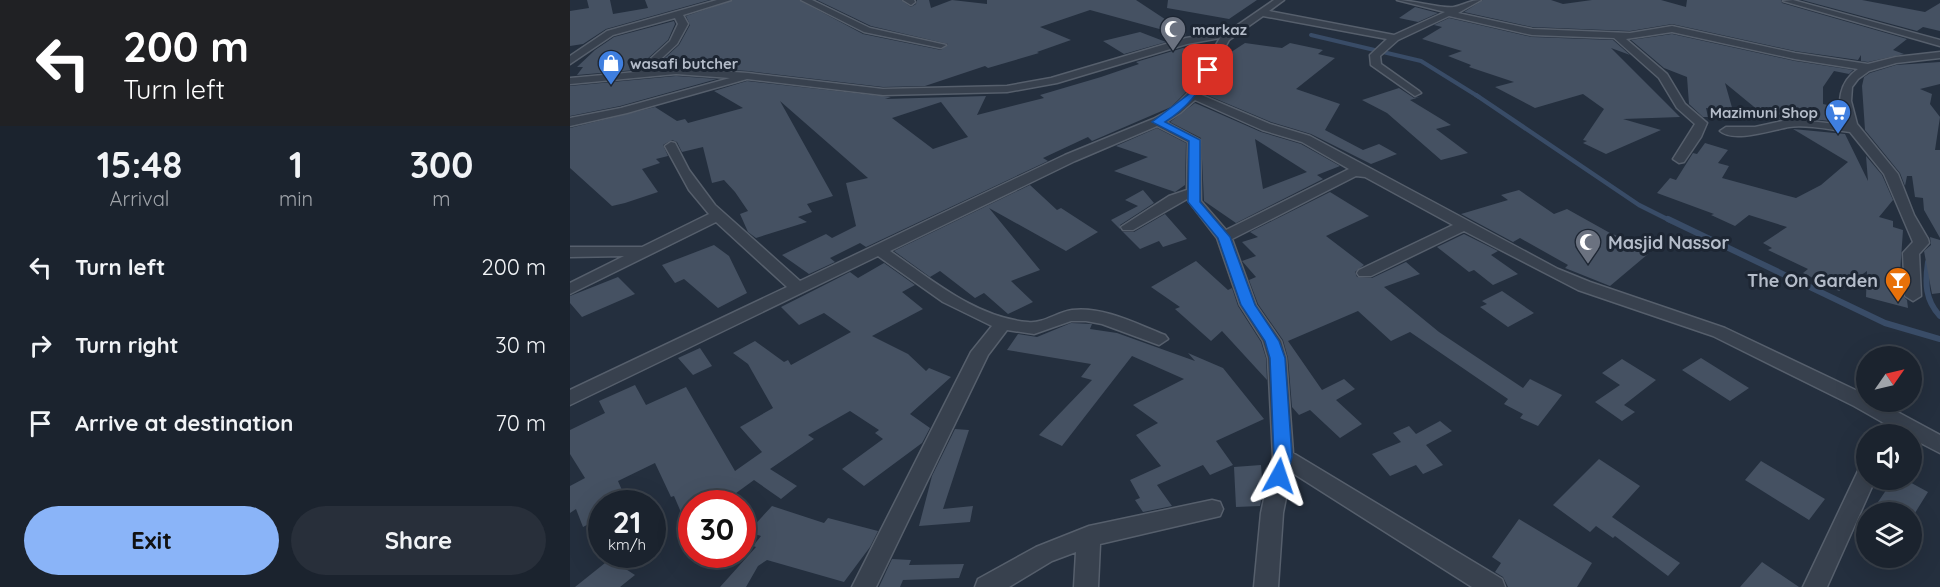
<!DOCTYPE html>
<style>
:root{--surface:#1b232e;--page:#282f3a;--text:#f1f3f6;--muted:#a0a4aa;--line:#39404a;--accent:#8ab4f8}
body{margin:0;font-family:Quicksand,sans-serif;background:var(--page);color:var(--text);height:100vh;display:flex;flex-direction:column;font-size:22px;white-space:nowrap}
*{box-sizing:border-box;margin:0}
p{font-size:20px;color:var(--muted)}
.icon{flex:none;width:33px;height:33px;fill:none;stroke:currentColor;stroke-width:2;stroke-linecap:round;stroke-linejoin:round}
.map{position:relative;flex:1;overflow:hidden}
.side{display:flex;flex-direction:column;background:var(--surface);width:570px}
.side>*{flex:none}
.top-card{background:#202124;color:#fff;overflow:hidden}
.needle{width:39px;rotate:56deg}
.controls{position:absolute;left:1286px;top:346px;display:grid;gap:12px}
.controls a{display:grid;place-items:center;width:66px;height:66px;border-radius:50%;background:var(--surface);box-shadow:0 6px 24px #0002,0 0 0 2px var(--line);font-size:30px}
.speed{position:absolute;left:18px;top:490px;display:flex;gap:12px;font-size:30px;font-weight:700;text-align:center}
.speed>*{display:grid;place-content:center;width:78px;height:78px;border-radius:50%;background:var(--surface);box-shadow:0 6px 24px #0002,0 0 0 2px var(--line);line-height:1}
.speed small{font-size:15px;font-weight:400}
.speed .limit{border:9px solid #d22;background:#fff;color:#111}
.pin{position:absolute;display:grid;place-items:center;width:51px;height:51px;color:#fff;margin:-26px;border-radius:12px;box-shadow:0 3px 9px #0006}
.me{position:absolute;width:66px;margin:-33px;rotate:5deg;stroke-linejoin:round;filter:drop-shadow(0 0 4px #0008)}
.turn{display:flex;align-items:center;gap:21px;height:126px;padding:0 24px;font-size:27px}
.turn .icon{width:78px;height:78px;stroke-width:2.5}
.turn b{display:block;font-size:42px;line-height:51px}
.eta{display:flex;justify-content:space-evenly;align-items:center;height:102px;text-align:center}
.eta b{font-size:36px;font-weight:700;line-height:42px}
.button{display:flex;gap:12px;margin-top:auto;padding:12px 24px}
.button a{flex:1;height:69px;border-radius:36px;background:var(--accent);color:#111;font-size:24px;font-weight:700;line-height:69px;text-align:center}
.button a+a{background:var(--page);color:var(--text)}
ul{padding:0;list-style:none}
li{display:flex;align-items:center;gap:18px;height:78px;padding:0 24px}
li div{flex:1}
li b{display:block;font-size:22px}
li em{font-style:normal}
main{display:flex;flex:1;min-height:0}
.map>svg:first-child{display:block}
</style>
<main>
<section class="side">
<div class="top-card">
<div class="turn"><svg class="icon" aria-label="left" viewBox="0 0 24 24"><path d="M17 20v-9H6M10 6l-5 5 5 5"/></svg><div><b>200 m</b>Turn left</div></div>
</div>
<div class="eta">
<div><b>15:48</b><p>Arrival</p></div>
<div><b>1</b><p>min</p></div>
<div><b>300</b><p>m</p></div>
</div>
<ul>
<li><svg class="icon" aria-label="left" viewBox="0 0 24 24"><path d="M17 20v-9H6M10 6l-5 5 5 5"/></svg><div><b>Turn left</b></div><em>200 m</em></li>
<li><svg class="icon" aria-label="right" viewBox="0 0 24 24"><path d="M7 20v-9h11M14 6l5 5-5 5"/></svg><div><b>Turn right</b></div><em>30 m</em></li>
<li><svg class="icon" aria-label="arrive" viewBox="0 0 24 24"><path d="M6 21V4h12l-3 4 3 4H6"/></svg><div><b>Arrive at destination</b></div><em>70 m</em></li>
</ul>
<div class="button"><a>Exit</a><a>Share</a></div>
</section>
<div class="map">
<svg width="1370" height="587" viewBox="0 0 1370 587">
<rect width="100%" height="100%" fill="#242f3e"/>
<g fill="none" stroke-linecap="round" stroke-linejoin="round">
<path stroke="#394c67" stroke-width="4" d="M741,35L851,61L909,97"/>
<path stroke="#394c67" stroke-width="4.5" d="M906,95L1069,205L1101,221"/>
<path stroke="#394c67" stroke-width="6" d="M1098,219L1315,323L1370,339
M1358,262C1355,283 1355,300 1370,316"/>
</g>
<path fill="#455162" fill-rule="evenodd" d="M17,0H40L43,14L78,8L75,0H139L36,29L13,44L0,46V11L19,8Z
M163,0H229L293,34L371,50L378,44L301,26L247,0H331L341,7L346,4L347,0H359L361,8L382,0L417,4V0H566L616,33L615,36L520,10L470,27L501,40L467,52L469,53L418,68L415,66L355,86L313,87L178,71L106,66L85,67L109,45L120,25L116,16Z
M598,0H687L659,19L597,8Z
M913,0H981L993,4L1022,0H1091L1116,7L1117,0H1211L1212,3L1337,39L1323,50L1334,54L1298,62L1291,61V55L1288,60L1225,51L1102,24L1060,31L962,27L894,12Z
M1232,0H1292L1355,12L1370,3V31L1353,27L1347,31Z
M845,7L868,13L848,22L829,18Z
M879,18L962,37L1043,40L1060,55L1041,48L1110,117L1053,119L1091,130L1036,154L1013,143L1017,141L1013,140L1034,109L1013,94L965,108L925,87L944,82L899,67L901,65L878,56L892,51L852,39L872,27L864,25Z
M104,21L105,24L98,40L65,70L7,75L13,67H7L25,50L44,37Z
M570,32L596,42L554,54L533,41Z
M1102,34L1225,61L1283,70L1279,74L1264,71L1253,87V104L1262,106L1270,122L1221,117L1200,120L1155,83L1163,111L1136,108L1138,117H1133L1119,104L1117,77L1094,68L1061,40Z
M675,43L712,48L720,43L753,50L748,54L765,58L726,89L770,104L755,130L793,150L809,144L827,154L801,164L741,134L701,122L632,93L652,58Z
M613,48L637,56L616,92L601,107L522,141L518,137L473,158L478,161L296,247L290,243L260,258L265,262L239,274L212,255L256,234L262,238L286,226L276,183L298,178L210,101L263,196L237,204L242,212L228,217L237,222L186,238L178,232L170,214L178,211L165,192L154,180L142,183L133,147L112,152L107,142L102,140L93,145L98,156L86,159L90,163L72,169L88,192L55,203L42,206L0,168V128L85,107L107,121L115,119L118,123L173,108L144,91L177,81L321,97L315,99L416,96L407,115L474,98L470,95L531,77L569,64L566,62ZM371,102L398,137L363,149L322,118Z
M1370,62V84L1350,89L1362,94L1360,104L1370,117L1365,150H1370V238L1354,210L1353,198L1345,197L1342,176H1337L1335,186L1330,173L1295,130L1292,86L1294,77L1300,73L1326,65Z
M106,76L147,79L50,106L0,116V86Z
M829,88L844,98L850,97L840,100L881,125L866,129L898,153L871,160L817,113L792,100Z
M625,103L691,132L731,144L770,166L747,175L753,179L666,223L634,201L631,138L600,122ZM685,139L737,172L693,189Z
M587,128L616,143L615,185L605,192L544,171L578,157L546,146Z
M1223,129L1275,134L1298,181L1296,156L1312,175L1323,200L1309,217L1323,221V227L1333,230L1329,288L1332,289L1333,296L1337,300L1338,308L1296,297L1297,271L1269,291L1233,273L1238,269L1198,250L1202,248L1193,243L1217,227L1179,215L1165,226L1141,215L1144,214L1087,193L1100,178L1106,180L1123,153L1127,154L1135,143L1158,150L1148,163L1159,166L1152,178L1226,198L1251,185L1278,162Z
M460,185L487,210L491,208L528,232L496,251L419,208L470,270L441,281L463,302L438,314L414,293L405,298L370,271L360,277L324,251Z
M573,190L584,203L550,225V229L541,220L568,206L555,200Z
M949,190L984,214L997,209L1040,233L1060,241L1056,244L1078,254L1040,286L995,268L998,265L950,238L943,242L891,214L938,200L931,195Z
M760,192L799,216L756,236L794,265L785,272L787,277L802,278L836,262L850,274L814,287L869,332L953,388L960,379L992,395L968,426L950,418L953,414L934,404L938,399L840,332L821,341L788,311L718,341L752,390L774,379L785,389L766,400L792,424L770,438L740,410L729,415L722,407L718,358L713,340L688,304L679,280L686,277L672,261L686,256L672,242L688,237L680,232Z
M595,214L617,239L593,247L589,241L570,249L553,232H564Z
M894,234L928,251L921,255L948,274L923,285L904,270L899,272L867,247Z
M1360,237L1370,240V293L1362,294L1354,251L1361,245Z
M144,245L159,256L177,293L148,308L114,279L105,283L92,265Z
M626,261L658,290L662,288L668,306L691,342L696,358L697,380L652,331L641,341L605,309L610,307L581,287Z
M314,263L345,285L332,292L353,309L302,336L338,354L356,371L359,368L381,377L340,414L360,428L352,443L294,486L272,469L313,439L305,433L309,430L280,411L238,435L244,439L200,469L227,486L211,499L184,480L151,504H122V538L104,496L101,497L85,463L48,481L58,504H32V517L13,527L6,509L0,513V486L15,478L0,454V430L35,413L29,401L65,385L76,405L116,387L165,471L192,452L170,427L203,408L178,364L163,353L185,341L214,362L218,360L221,365L281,332L254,313L229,325L211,307L280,272L288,278Z
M48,277L65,294L12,317L0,303V296Z
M932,291L964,313L938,327L910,307L917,304L912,301Z
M501,323L522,324L520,329L547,333L625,361L618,353L653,368L694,419L646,441L663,465L640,475L633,465L587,485L602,506L573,512L565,500L570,498L560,480L591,466L566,435L588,423L563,405L614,379L562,356L492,446L469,435L522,380L511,377L521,364L437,350L448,334L467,337Z
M130,348L142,366L123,375L108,358Z
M1131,358L1179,388L1160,401L1112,370Z
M1052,359L1086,380L1054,405L1065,412L1052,421L1025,402L1050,385L1032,373Z
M870,421L882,431L856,445L873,465L853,474L846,465L820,476L802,454L831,442L823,433L839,426L846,434Z
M385,429L399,430L373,509L403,506L400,522L349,526L362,476Z
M1029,459L1070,486L1042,517L1110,563L1098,576L1045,536L1043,538L1026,526L1020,532L983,505Z
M1191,461L1255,499L1239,520L1175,480Z
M691,465L693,491L690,506L666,507L664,467Z
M1323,480H1336L1358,492L1345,513H1328L1308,502Z
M202,506L254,523L258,518L308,531L300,547L274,582L197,560L188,566L176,587H150L186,547L183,546L191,536L178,532Z
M949,519L1022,563L1007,587H938L933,577L925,572L931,563L922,557Z
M40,559L65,575L50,587H5Z
M322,559L341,560L339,565L394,564L389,578L333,580L330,587H309Z
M1192,562L1229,587H1170Z"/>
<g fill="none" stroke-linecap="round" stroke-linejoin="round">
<g stroke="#565f6c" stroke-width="3">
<path id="minor" d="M147,0H161L113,15L118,24L107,44L79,70L106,68L178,73L313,89L437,86L481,78L616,38L659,31L704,0H714L699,11L824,35L875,12L827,0C842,0 873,9 884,7C894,5 900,0 911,0L888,13L962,29L1060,33L1102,26L1225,53L1298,64L1326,57L1370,52V58L1326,63L1299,71L1288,79L1282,87L1281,101L1287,124L1328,174L1344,215L1358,239L1359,243L1349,254L1351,296L1343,301L1335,296L1333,253L1343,242L1314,174L1280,132C1261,130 1237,124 1219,127C1202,130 1163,143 1150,131L1156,127H1185L1221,119L1275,125C1266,103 1269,82 1288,69L1225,59L1102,32L1056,39L1097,74L1115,104L1137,123L1131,137L1114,162L1109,163L1103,159L1125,124L1107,108L1089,78L1044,38L962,35L879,16L828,40L810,56L811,64L849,91L851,93L845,96L801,65L800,55L817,39L693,16L659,40L629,94L700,124L740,136L988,269L1020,282L1155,328L1296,395V402H1309L1370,435V453L1341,438V435H1335L1284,406L1143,336L1008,290L894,231L801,276H789L787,273L789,270L883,225L795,177L786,176L662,239L686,305L711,341L716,358L723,453L932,579L935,587H902L721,472L713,513L708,587H684L691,513L703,457L698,358L693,341L670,305L647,238L617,199L563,230H553L551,227L599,196L617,190L618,142L587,126L505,161L320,251C361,279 406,318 458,322C473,324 487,312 502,310C533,306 567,324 595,335L598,339L589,345L532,324L516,321H501L464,334L437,330L418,355L306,587H282L401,352L422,326L373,302L308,256L0,405V390L217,287L146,222L0,294V283L54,256L0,257V247H72L139,214L119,190L95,146L101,142L105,143L119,170L145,205L230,281L495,155L583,119L602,109L618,93L650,38L617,44L487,83L437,92L313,95L177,79L57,113L0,126V118L51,108L160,78L106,74L0,84V78L66,72L100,41L108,24L105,18L43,35L0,64V56L37,31ZM625,100L692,130L732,142L779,169L656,230L631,201L630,140L596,122L610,113Z
M231,0H242L300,28L376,45L371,48L294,32Z
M333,0H344L345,2L341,5Z
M1223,0L1370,40V46L1213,1Z
M1296,468V480H1305L1257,587H1233L1288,471Z
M642,500L650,502L653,509L650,516L530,544L528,587H504L506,552L482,561L439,587H405L408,579L466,547L519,526Z"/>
</g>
<use href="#minor" fill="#38414e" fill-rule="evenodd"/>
</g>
<path fill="#1a73e8" stroke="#114b97" stroke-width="1.5" d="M635,68L642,70C629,92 617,108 595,122L630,140V202L660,237L685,305L709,341L715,358L722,457L716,481L709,483L703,481L701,476L704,457L700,358L695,341L671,305L648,238L618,202L619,141L582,122L619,94Z"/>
<defs>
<g id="mosque-pin" transform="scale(1.35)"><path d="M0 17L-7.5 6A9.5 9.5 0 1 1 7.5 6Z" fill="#6b7280" stroke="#1d2633"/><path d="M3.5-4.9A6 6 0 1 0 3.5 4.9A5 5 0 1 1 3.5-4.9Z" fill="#fff"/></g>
<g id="shop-pin" transform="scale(1.35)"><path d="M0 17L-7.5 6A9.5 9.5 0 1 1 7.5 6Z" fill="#3f7fe0" stroke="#1d2633"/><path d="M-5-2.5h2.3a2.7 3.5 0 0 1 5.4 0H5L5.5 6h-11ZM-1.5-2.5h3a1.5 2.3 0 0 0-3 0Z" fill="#fff"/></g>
<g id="supermarket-pin" transform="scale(1.35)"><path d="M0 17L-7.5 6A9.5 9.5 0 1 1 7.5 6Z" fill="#3f7fe0" stroke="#1d2633"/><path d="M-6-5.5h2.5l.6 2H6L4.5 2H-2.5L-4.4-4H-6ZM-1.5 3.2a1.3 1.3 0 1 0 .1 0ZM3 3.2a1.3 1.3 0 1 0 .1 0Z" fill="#fff"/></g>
<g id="bar-pin" transform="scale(1.35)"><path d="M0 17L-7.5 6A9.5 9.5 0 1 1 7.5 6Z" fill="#e8710a" stroke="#1d2633"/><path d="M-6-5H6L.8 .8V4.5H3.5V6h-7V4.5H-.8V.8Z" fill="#fff"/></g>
</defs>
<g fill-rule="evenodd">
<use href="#mosque-pin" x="603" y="29"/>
<use href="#shop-pin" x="41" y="63"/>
<use href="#supermarket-pin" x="1268" y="112"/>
<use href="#mosque-pin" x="1018" y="242"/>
<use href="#bar-pin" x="1328" y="280"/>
</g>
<g text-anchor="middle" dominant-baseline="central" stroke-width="6" stroke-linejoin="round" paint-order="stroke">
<g font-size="15" font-weight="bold" fill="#b4bcc9" stroke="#1d2633" text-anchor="start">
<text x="622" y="29">markaz</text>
<text x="60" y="63">wasafi butcher</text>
<text x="1248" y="112" text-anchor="end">Mazimuni Shop</text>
</g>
<g font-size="18" font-weight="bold" fill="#b4bcc9" stroke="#1d2633" text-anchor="start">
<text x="1038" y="242">Masjid Nassor</text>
<text x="1308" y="280" text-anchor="end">The On Garden</text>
</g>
</g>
</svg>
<div class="controls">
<a><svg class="needle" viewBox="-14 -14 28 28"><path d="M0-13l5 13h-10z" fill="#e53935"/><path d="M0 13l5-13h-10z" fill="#a0a4aa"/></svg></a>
<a><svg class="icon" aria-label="sound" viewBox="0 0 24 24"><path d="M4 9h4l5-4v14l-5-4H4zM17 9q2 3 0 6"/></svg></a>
<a><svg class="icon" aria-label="layers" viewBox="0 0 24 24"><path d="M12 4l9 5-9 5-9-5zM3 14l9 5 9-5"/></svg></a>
</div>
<div class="speed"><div>21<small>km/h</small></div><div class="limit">30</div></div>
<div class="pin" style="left:638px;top:70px;background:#d93025"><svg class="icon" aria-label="arrive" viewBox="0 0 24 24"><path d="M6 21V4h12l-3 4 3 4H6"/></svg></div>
<svg class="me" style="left:709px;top:476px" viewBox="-20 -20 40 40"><path d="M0-17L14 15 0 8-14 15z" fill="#1a73e8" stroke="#fff" stroke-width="4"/></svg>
</div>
</main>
